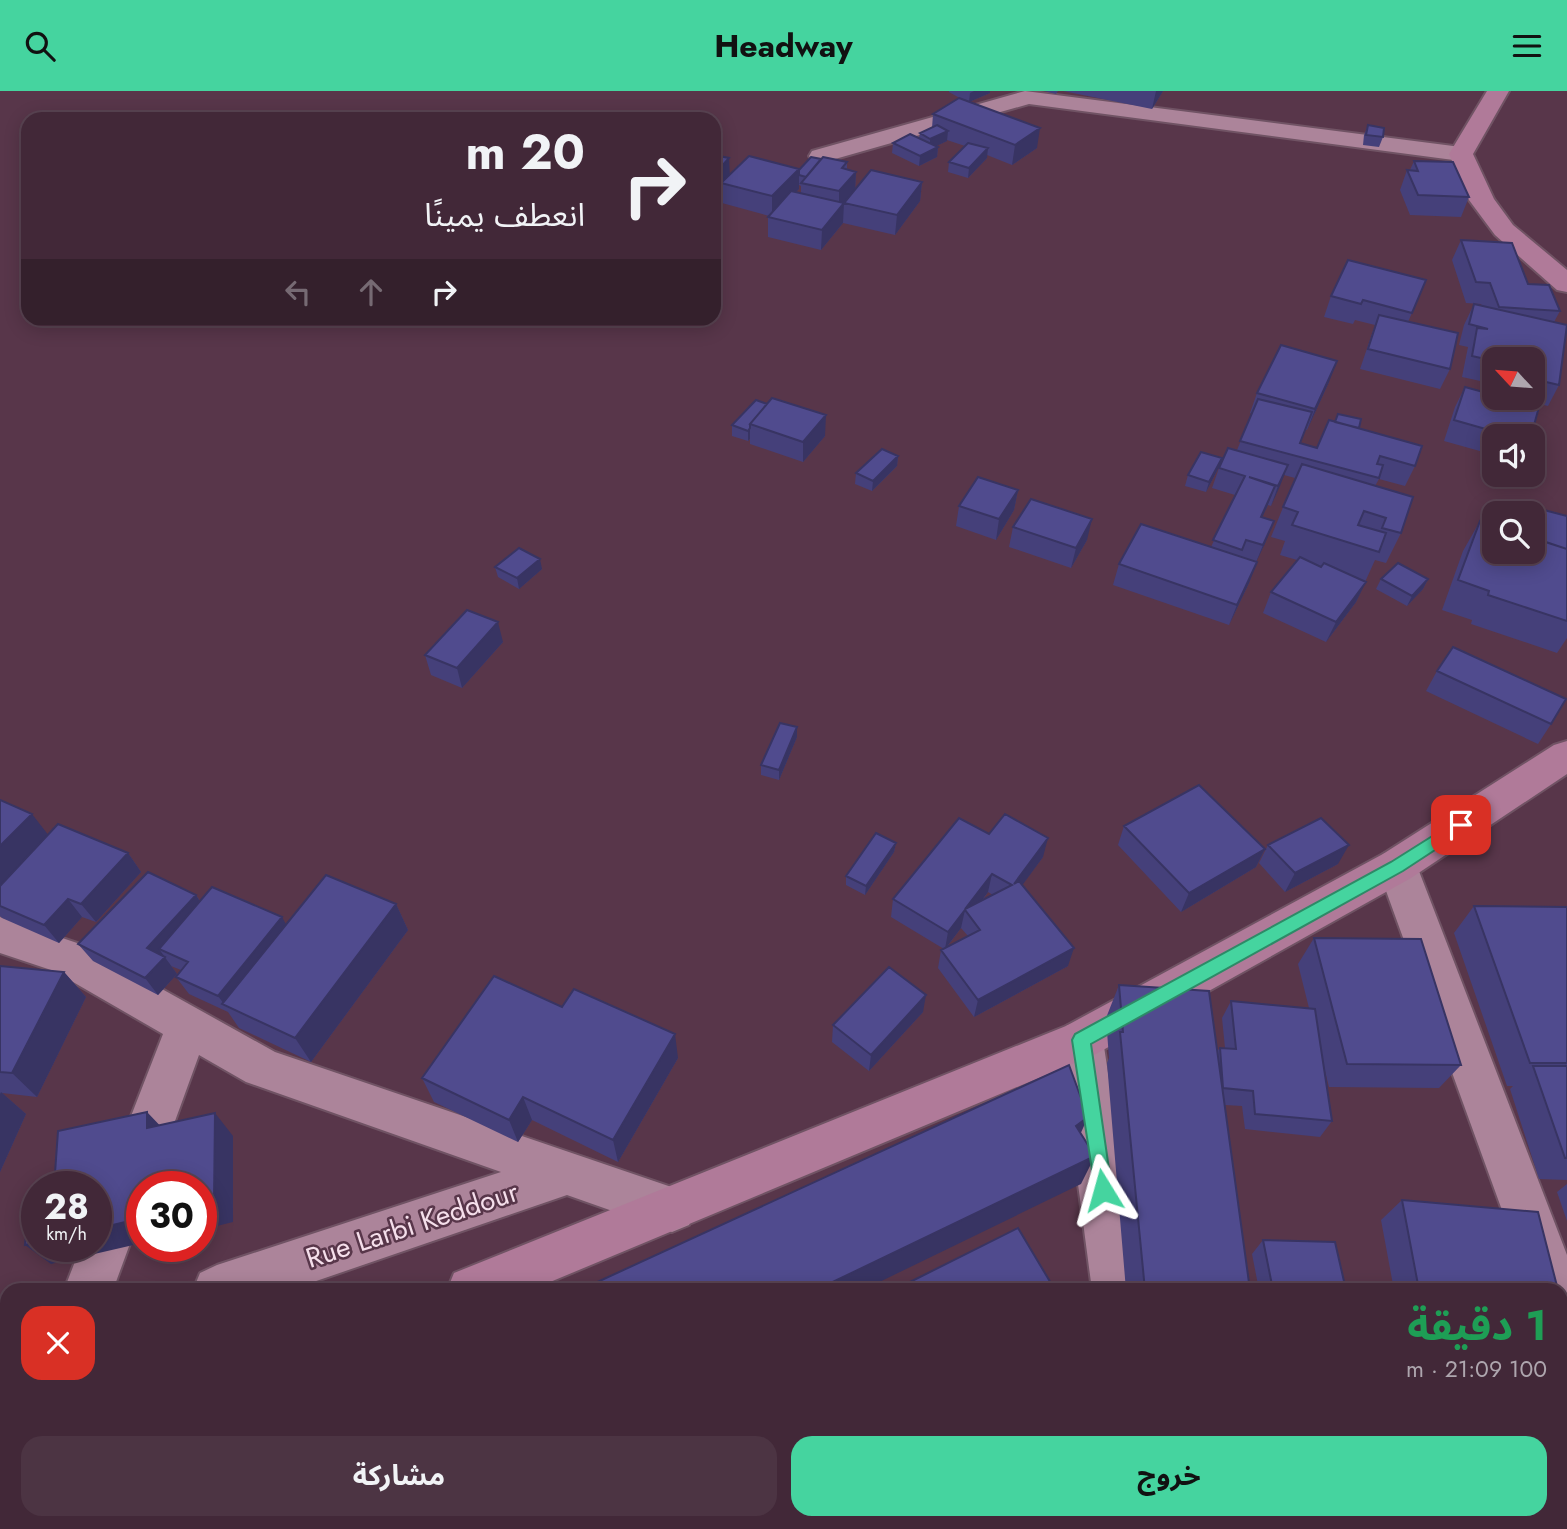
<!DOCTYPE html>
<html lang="ar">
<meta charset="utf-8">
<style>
:root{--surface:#422838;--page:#4c3443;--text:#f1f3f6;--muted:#aea6ae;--line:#5a4453;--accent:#45d49f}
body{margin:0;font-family:Jost,"Noto Sans Arabic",sans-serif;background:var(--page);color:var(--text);direction:rtl;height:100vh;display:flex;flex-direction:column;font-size:26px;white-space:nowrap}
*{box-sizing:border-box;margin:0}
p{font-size:23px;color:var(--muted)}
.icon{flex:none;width:38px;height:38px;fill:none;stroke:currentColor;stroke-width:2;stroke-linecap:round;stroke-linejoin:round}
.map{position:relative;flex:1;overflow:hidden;direction:ltr}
.panel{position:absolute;left:0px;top:1192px;width:1568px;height:247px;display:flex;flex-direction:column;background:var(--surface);border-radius:21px 21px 0 0;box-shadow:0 4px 18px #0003,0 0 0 2px var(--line);direction:rtl}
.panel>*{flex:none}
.hud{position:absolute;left:21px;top:21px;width:700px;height:214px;border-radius:21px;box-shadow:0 4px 18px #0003,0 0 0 2px var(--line);direction:rtl;background:#422838;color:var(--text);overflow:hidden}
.needle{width:46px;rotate:296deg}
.fabs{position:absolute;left:1482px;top:256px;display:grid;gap:14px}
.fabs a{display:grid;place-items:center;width:63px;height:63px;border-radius:14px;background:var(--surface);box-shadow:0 4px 18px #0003,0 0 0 2px var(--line);font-size:35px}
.speed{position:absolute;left:21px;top:1080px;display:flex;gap:14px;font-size:35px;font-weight:700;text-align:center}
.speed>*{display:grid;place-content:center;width:91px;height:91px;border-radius:50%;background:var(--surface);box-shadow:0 4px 18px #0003,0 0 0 2px var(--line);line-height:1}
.speed small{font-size:18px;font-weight:400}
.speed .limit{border:10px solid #d22;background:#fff;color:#111}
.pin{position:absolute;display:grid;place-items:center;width:60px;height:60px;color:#fff;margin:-30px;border-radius:14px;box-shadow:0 4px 10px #0006}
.me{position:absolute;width:77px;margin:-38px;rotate:352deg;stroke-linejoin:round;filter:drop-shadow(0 0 5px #0008)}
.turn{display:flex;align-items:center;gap:24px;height:147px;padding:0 21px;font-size:32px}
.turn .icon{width:91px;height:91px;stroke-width:2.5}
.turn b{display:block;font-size:49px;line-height:60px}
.lanes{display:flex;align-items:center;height:66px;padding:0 21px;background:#0003;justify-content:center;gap:35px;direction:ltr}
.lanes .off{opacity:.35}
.round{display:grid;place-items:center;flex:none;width:74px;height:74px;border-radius:21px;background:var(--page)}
.summary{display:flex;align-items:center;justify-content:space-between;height:119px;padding:0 21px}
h1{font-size:42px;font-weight:700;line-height:52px;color:#1e9e55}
.action{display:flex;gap:14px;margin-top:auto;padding:14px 21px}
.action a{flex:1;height:80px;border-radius:21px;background:var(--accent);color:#111;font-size:28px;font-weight:700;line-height:80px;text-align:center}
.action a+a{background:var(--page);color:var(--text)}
header{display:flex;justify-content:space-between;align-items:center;height:91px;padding:0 21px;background:var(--accent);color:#111;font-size:32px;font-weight:700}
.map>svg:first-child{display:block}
</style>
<header><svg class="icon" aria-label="menu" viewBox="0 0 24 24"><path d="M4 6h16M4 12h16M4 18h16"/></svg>Headway<svg class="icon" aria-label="search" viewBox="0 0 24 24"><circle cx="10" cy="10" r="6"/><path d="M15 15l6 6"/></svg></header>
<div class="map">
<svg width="1567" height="1438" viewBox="0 0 1567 1438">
<rect width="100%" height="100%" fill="#58364a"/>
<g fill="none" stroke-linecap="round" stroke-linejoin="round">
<g stroke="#705364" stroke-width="4">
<path id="minor" d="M1025,0L1461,56L1470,58L1473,63L1470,68L1461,70L1029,13L821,72L812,70L809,65L812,60Z
M1397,759L1411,763L1417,775L1567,1164V1219L1561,1221V1199H1531L1377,775L1383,763Z
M0,826L83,854L275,961L689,1102L696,1118L689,1134L672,1141L567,1104L290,1199H193L200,1182L217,1174L501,1081L246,991L199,964L151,1096H142V1120L113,1199H64L81,1155H96V1115L163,943L54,880L0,862Z
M1081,929L1096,935L1103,949L1141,1199H1092L1059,949L1066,935Z
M7,1244V1294L0,1296V1246Z
M770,1432H834L837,1438H772Z
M925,1432H979L977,1438H923Z
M1129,1432H1183L1184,1438H1130Z"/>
</g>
<g stroke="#705364" stroke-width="4">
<path id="secondary" d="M1487,0H1509L1473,63L1494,108L1513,134L1567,179V201L1557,199L1495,144L1469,109L1449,63Z
M1567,650V683L1411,787L1096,963L531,1199H447L454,1182L1066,935L1383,763L1554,654Z
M7,1357V1411L0,1414V1360Z"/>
</g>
<use href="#minor" fill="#ac849a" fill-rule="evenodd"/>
<use href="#secondary" fill="#b07a99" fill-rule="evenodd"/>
</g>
<path fill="#45407a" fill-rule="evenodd" d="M949,0H990V2L969,11L1037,57L1012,74L987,64V67L968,87L948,81L949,71L965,55L947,49V50L936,55L938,56L937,66L919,75L892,62L893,52L919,47L920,42L932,37L933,23L965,10L949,1Z
M1044,0H1058L1056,3Z
M1063,0H1163L1152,18Z
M1368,34L1383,46L1379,56L1363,54L1364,44Z
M714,56L720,57V65L730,84L799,78L821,68L847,71V78L856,81L855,99L922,91L920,110L895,144L843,132L844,113L843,132L821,159L768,146V126L769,125L722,112L721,97L714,105ZM799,94L801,95V102L795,101L799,98Z
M1414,70L1469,106L1461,126L1410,124L1400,99L1407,79H1410Z
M1461,149L1528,193L1560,220L1554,231L1559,294L1548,315L1510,306H1533V268H1494V293L1462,286L1468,256L1459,254L1464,234L1474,213L1482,215L1481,213L1466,212L1452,169Z
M1426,189L1408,231L1450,278L1440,298L1360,278L1375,234L1355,229L1353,233L1324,226L1331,205Z
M1329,291L1307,339L1305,338L1300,352L1317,357L1335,331L1338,323L1415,375L1405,395L1379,388L1375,395L1401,442L1386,472L1375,469L1356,511L1326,551L1263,522L1271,501L1297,469L1280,464L1285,450L1271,446L1295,387L1284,384L1271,415L1268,414L1262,426L1266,450L1256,471L1249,492L1229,534L1113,494L1119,473L1211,456L1235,404L1212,397L1219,377L1237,359L1252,323L1250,322L1257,302Z
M1465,296L1531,345H1494V364L1444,350L1455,316Z
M756,309L825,345L803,371L750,353V348L748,350L732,345V334Z
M898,365L897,375L872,400L855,393L856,382Z
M1222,367L1218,378L1206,401L1185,395L1188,384Z
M1018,399L1014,419L996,449L956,435L959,415Z
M1540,418L1567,425V547L1557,562L1471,533L1472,529L1442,519L1463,460L1480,430L1533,460V431Z
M1013,436L1087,449L1071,477L1009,456Z
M495,476L542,478L519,498L498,486Z
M1381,488H1428L1423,498L1407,515L1376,498Z
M503,551L462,597L431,584L425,564Z
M1437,580L1551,633L1538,653L1426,600Z
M797,646L779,689L761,684V674Z
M0,709L48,744L128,762L141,781L96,831L82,826L59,852L2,827L0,825Z
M1124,735L1265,758L1256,776L1181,821L1118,754Z
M989,743L1043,766L1022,794L1068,875L974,926L938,877L941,859L944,858L891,826L893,808ZM988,801L993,804L982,810ZM961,837L968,845L946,857Z
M896,752L894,761L865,804L846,794V785Z
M1268,754L1338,773L1285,801L1259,772Z
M196,804L200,810L286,834L396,813L408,839L311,971L239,937L228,921L189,903L176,886L181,879L171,875L166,868L177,883L158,904L93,870L78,853Z
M1474,815L1567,816V1089L1539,1088L1510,998L1513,995H1507L1454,842Z
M1314,847L1461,974L1439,997L1329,996L1323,972L1332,1030L1320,1046L1245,1038L1242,1015L1225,1014L1250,1199H1126L1107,972L1109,967L1106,927L1119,894L1217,960L1220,957H1225L1222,927L1231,910L1309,917L1298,873Z
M0,875L64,881L86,906L37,1006L2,1002L26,1023L0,1081Z
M923,921L869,980L832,951L833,934Z
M678,967L618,1071L532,1029L518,1051L434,1011L422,987Z
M1567,1093V1130L1557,1101Z
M1402,1109L1558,1199H1394L1381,1129Z
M1263,1149L1346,1199H1259L1252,1163Z
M1561,1210L1567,1233V1247L1561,1250Z
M1561,1308H1567V1350L1561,1349Z
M1435,1432H1561L1567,1438H1436Z"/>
<path fill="#383463" d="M974,0H990V2L969,11L970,2Z
M1156,0H1163L1152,18Z
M1040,37L1037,57L1012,74L1015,54Z
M948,40L947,50L930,58V48Z
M938,56L937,66L919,75L920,65Z
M720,57L721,76L729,67L730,87L721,92V97L714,105V64Z
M988,57L987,67L968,87L969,77Z
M799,78V98L772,125V105Z
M856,81L855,100L844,112L843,132L821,159L822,139L839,119V100Z
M922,91L920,110L895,144L897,124Z
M1337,270L1329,291L1307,339L1315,318Z
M826,324L825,345L803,371V351Z
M750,337V348L748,350V340Z
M898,365L897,375L872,400L873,390Z
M1222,367L1218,378L1206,401L1209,391Z
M1288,374L1280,395L1271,415L1278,395Z
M1275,395L1267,416L1253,446L1261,426Z
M1018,399L1014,419L996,449L999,428Z
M1092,428L1087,449L1071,477L1076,457Z
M1274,430L1266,450L1255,474L1263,454Z
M540,468L542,478L519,498L517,487Z
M1257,471L1249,492L1229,534L1237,514Z
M1428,488L1423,498L1407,515L1412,505Z
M1366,491L1356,511L1326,551L1336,531Z
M498,531L503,551L462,597L457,577Z
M797,636V646L779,689V679Z
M32,723L53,750L0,805V755Z
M1048,747L1043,766L1010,811L1014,793Z
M896,752L894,761L865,804L866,795Z
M1349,754L1338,773L1285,801L1295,782Z
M1265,758L1256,776L1181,821L1189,802Z
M128,762L141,781L96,831L81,813Z
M992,783L988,801L970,825L965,819Z
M196,804L207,822L159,858L177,883L158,904L145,887L147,857Z
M68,808L82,826L59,852L44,834Z
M396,813L408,839L311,971L295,947Z
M965,819L961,837L945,858L948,841Z
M282,826L292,844L224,913L218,905Z
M1074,857L1068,875L974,926L978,909Z
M64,881L86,906L37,1006L12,982Z
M926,904L923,921L869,980L871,964Z
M675,943L678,967L618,1071L613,1049Z
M1,1001L26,1023L0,1081V1003Z
M523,1006L532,1029L518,1051L509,1029Z
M147,1021L168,1043L147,1037Z
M215,1022L233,1045V1131L201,1139V1114Z
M1088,1026L1075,1055L1076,1035Z
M1095,1065L1081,1093L863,1199H816Z
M142,1127V1152L51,1173L25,1154L37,1151V1155H96V1138Z
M659,1432H665L663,1438H656Z"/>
<path fill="#504b8e" stroke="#383463" stroke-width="2" fill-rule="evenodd" d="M959,7L1040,37L1015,54L933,23Z
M937,34L948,40L930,48L920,42Z
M1368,34L1384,37L1383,46L1366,44Z
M910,43L938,56L920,65L893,52Z
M968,52L988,57L969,77L949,71Z
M714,56L720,57L714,64L729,67L714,84Z
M749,65L799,78L772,105L721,92Z
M811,66L821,68L806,86L799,84V79Z
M823,66L847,71L842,77L856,81L839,100L801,92Z
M1414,70L1453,71L1469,106L1418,104L1407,79L1418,80Z
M871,79L922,91L897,124L844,112Z
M791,100L844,112L822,139L768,126Z
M1461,149L1512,152L1528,193L1549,194L1560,220L1499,216L1490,192L1476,191Z
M1348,169L1426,189L1412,222L1363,209L1361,213L1331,205Z
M1474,213L1567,234L1559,294L1533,288V268H1494V270L1472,265L1477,237L1488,238L1469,233Z
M1379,224L1458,242L1450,278L1368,258Z
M1281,254L1337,270L1315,318L1257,302Z
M1465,296L1494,304V306H1504L1539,316L1531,345H1510L1454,329Z
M772,307L826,324L803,351L750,333Z
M1258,308L1312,321L1300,352L1317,357L1329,329L1422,355L1415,375L1380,365L1377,373L1383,374L1379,387L1240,350Z
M756,309L767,313L750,333V337L748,340L732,334Z
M1338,323L1361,328L1359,337L1335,331Z
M1228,357L1288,374L1278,395L1249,386L1275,395L1261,426L1274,430L1263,454L1246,449L1242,459L1213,449L1245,385L1219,377Z
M882,358L898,365L873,390L856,382Z
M1201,361L1222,367L1209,391L1188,384Z
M1302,373L1413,406L1401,442L1382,437L1386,427L1364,420L1358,434L1386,442L1379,461L1292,434L1298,421L1283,416Z
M978,386L1018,399L999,428L959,415Z
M1031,408L1092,428L1076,457L1013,436Z
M1540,418L1567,425V458L1534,447Z
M1480,430L1494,435V460H1533V447L1567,458V530L1488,504L1489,500L1458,489Z
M1141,433L1257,471L1237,514L1119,473Z
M519,457L540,468L517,487L495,476Z
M1300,466L1321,476L1324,472L1366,491L1336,531L1271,501Z
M1398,472L1428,488L1412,505L1381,488Z
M467,519L498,531L457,577L425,564Z
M1453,556L1566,608L1551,633L1437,580Z
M780,632L797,636L779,679L761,674Z
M1199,694L1265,758L1189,802L1124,735Z
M0,709L32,723L0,755Z
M1005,723L1048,747L1014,793L1019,790L1074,857L978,909L941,859L980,839L965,819L948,841L893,808L959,727L989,743ZM992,783L1012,794L965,818Z
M1321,727L1349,754L1295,782L1268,754Z
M58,733L128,762L81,813L68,808L44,834L0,815V795Z
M876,742L896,752L866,795L846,785Z
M148,781L196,804L147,857L165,866L145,887L78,853Z
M326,784L396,813L295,947L222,913Z
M212,796L282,826L218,905L176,886L188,871L159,858Z
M1474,815L1567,816V972H1530Z
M1314,847L1421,848L1461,974L1347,973Z
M0,875L64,881L12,982L0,981Z
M889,876L926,904L871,964L833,934Z
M494,885L562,916L574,898L675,943L613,1049L523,1006L509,1029L422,987Z
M1119,894L1209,900L1250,1199H1145L1120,941H1123Z
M1231,910L1315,918L1332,1030L1255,1023L1253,1000L1223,997L1220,957L1236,958Z
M1069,974L1088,1026L1076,1035L1095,1065L816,1199H580Z
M1533,975H1567V1067H1565Z
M147,1021V1037L215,1022L214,1111L201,1114V1096H142V1127L96,1138V1096H54L58,1040Z
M37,1101V1151L25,1154L30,1103Z
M1402,1109L1538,1121L1558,1199H1419Z
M1018,1137L1055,1199H894Z
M1263,1149L1335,1151L1346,1199H1273Z
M1561,1210L1567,1233V1244H1561Z
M1561,1308H1567V1333H1561Z
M1561,1364L1567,1392V1438H1455L1454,1432H1561Z
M562,1432H659L656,1438H559Z
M672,1432H687L700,1438H669Z"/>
<path fill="#45d49f" stroke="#2d8a67" stroke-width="2" d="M1461,727L1469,734L1467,738L1403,780L1091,953L1112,1099L1110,1105L1103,1108L1096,1105L1072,949L1075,943L1391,771Z"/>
<g text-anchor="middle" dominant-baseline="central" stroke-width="5" stroke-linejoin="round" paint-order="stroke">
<g font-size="28" fill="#f5dfeb" stroke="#58364a">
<text transform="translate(412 1134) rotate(-18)">Rue Larbi Keddour</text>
</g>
</g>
</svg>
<div class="fabs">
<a><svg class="needle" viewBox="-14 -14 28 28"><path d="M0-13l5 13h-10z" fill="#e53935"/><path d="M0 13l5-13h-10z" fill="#aea6ae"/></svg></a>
<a><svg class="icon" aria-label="sound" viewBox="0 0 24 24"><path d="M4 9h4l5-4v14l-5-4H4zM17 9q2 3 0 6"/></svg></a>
<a><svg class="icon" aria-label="search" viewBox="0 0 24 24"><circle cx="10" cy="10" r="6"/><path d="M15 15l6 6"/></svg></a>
</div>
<div class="speed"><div>28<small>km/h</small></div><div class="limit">30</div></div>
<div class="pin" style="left:1461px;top:734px;background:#d93025"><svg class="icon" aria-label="arrive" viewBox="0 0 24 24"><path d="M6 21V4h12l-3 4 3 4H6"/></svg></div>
<svg class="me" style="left:1103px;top:1099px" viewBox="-20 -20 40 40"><path d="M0-17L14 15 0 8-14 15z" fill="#45d49f" stroke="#fff" stroke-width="4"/></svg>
<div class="hud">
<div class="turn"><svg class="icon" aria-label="right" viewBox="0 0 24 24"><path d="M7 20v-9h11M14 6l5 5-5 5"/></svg><div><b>20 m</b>انعطف يمينًا</div></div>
<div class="lanes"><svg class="icon off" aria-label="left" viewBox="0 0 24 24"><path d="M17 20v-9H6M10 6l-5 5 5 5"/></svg><svg class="icon off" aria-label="ahead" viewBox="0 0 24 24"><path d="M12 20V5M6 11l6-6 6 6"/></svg><svg class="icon" aria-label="right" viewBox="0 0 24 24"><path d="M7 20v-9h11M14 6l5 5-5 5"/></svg></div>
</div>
<section class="panel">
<div class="summary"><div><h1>1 دقيقة</h1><p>100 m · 21:09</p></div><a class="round" style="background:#d93025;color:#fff"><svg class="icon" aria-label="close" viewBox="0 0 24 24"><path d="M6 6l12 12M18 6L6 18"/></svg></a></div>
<div class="action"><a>خروج</a><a>مشاركة</a></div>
</section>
</div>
